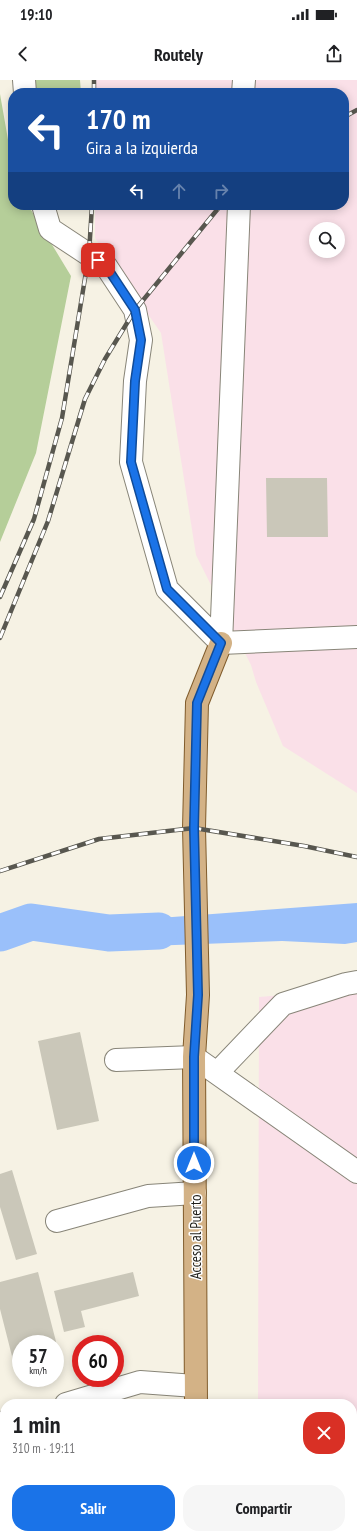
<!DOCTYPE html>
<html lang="es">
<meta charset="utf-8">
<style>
:root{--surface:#fff;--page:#f6f6f6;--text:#202124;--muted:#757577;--accent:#1a73e8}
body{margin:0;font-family:"PT Sans Narrow",sans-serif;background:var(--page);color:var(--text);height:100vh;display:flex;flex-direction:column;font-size:15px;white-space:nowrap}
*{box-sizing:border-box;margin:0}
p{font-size:13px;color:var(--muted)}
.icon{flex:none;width:22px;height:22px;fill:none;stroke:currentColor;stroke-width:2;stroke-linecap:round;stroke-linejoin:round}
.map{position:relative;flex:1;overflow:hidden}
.side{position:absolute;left:0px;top:1319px;width:357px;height:140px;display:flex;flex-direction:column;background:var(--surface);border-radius:16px 16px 0 0;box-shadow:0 2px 10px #0003}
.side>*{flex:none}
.guide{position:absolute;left:8px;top:8px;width:341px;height:122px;border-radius:16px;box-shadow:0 2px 10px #0003;background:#1a4fa0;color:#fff;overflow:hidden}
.fabs{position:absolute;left:309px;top:142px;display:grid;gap:8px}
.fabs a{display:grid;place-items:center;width:36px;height:36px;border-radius:50%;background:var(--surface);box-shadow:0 2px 10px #0003;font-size:20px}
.speed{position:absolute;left:12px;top:1255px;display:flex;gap:8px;font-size:20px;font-weight:700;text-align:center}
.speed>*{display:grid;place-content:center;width:52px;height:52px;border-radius:50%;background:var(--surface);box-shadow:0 2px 10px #0003;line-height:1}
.speed small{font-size:10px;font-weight:400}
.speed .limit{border:6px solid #d22;background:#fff;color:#111}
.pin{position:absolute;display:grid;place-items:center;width:34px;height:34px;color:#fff;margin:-17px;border-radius:8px;box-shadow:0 2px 6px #0006}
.me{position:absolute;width:44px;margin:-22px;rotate:0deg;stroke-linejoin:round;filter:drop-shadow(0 0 3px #0008)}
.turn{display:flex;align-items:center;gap:14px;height:84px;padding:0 12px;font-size:18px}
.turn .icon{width:52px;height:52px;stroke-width:2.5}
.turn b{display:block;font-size:28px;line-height:34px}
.lanes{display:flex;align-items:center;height:38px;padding:0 12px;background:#0003;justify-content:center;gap:20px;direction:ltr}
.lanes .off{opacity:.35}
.round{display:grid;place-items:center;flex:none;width:42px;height:42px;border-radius:16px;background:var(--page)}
.headline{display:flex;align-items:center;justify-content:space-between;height:68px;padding:0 12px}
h1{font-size:24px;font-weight:700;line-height:30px}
.button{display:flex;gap:8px;margin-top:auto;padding:8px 12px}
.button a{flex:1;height:46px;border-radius:16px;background:var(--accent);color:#fff;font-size:16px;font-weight:700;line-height:46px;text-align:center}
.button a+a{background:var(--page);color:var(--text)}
.status{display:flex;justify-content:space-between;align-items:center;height:28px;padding:0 20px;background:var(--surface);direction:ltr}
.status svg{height:11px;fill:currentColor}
header{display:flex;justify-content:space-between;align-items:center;height:52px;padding:0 12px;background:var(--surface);font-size:18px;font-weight:700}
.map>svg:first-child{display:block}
</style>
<div class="status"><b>19:10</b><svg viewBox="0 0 49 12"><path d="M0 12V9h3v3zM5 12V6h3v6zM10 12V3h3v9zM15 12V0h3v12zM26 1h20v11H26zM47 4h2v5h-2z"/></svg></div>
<header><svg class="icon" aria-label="back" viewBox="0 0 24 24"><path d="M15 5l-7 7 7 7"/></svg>Routely<svg class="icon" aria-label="share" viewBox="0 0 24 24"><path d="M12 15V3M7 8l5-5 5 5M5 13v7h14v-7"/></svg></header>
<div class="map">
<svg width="357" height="1459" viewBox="0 0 357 1459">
<rect width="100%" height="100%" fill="#f6f2e4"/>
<path fill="#fae0e8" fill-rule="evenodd" d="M95,0H357V713L283,666L256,602L251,585L196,475L161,253L95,158V125H344V13H95ZM316,149H338V171H316Z
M357,909V1449L352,1445V1324H258L259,917Z"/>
<path fill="#b5ce99" d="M34,0H80L81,13H35Z
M0,14L10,71L13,80V125H28L71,196L36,373L0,462Z"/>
<path fill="#9ac0fa" d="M357,823V862L345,864L282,861L148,866L109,853L146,839Z"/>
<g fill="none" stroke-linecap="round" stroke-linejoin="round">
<path stroke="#9ac0fa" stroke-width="37" d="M0,853L31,842L109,853L159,851"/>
</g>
<path fill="#cac7b9" d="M266,398H327L328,457H267Z
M80,952L99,1041L57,1050L38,961Z
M12,1090L37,1174L16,1180L0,1127V1094Z
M38,1192L60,1277L55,1278V1264H21V1287L15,1288L0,1229V1202Z
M133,1192L139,1216L81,1231L85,1247L64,1252L54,1211Z
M5,1358V1401H4L0,1381V1359Z"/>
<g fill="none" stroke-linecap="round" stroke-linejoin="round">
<g stroke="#888578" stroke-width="24">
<path id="minor" d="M24,0L25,13
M243,13L244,0
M43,125L50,149L106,186L135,230L141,260L135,301L131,382L167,509L221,563L357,557
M221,563L239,125
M116,980L194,977L357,1092
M217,993L283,924L346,904L357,902
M57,1141L148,1116L195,1113
M66,1324L140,1302L195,1306
M0,1344L5,1342
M0,1437L5,1436"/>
</g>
<g stroke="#805c2c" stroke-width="24">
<path id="major" d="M196,1324L194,977L198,915L194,748L197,623L221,563
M197,1454V1459"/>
</g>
<use href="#minor" stroke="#fff" stroke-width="22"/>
<use href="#major" stroke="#d3b286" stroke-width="22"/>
<g stroke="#58574f" stroke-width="4.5">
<path id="rail" d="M94,13V0
M344,37L357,30
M0,517L34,439L62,338L89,174L92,125
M0,558L48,441L85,319L105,279L135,230L221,125
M0,791L99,759L194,748L304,766L357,777"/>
</g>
<use href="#rail" stroke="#fff" stroke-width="3" stroke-dasharray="9" stroke-linecap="butt"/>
</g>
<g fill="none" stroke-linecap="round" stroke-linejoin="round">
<g stroke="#114b97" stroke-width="10">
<path id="route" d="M98,180L106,186L135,230L141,260L135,301L131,382L167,509L221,563L197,623L194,748L198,915L194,977V1083"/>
</g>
<use href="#route" stroke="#1a73e8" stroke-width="7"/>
</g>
<g text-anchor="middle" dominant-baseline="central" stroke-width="3" stroke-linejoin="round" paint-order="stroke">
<g font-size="15" fill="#1f1e19" stroke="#fff">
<text transform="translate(195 1157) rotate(-90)">Acceso al Puerto</text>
</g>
</g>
</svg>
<div class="fabs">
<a><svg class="icon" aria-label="search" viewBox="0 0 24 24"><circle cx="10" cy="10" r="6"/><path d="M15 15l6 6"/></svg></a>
</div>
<div class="speed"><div>57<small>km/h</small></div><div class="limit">60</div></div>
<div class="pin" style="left:98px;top:180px;background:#d93025"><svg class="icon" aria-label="arrive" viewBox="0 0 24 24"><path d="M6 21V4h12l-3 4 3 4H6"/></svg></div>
<svg class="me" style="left:194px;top:1083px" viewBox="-20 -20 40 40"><circle r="17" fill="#1a73e8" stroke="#fff" stroke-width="3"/><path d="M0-11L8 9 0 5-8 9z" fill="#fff"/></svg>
<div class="guide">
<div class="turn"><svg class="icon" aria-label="left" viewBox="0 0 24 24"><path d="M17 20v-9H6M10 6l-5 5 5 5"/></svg><div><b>170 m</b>Gira a la izquierda</div></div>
<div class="lanes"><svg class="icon" aria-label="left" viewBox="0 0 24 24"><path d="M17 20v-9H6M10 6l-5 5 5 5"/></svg><svg class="icon off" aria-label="ahead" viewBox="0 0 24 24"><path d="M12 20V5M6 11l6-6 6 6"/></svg><svg class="icon off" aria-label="right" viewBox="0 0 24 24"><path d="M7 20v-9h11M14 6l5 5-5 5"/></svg></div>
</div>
<section class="side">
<div class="headline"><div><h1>1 min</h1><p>310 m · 19:11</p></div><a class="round" style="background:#d93025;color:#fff"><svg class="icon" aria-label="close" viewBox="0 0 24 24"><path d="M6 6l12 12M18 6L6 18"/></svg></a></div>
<div class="button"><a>Salir</a><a>Compartir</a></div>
</section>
</div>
